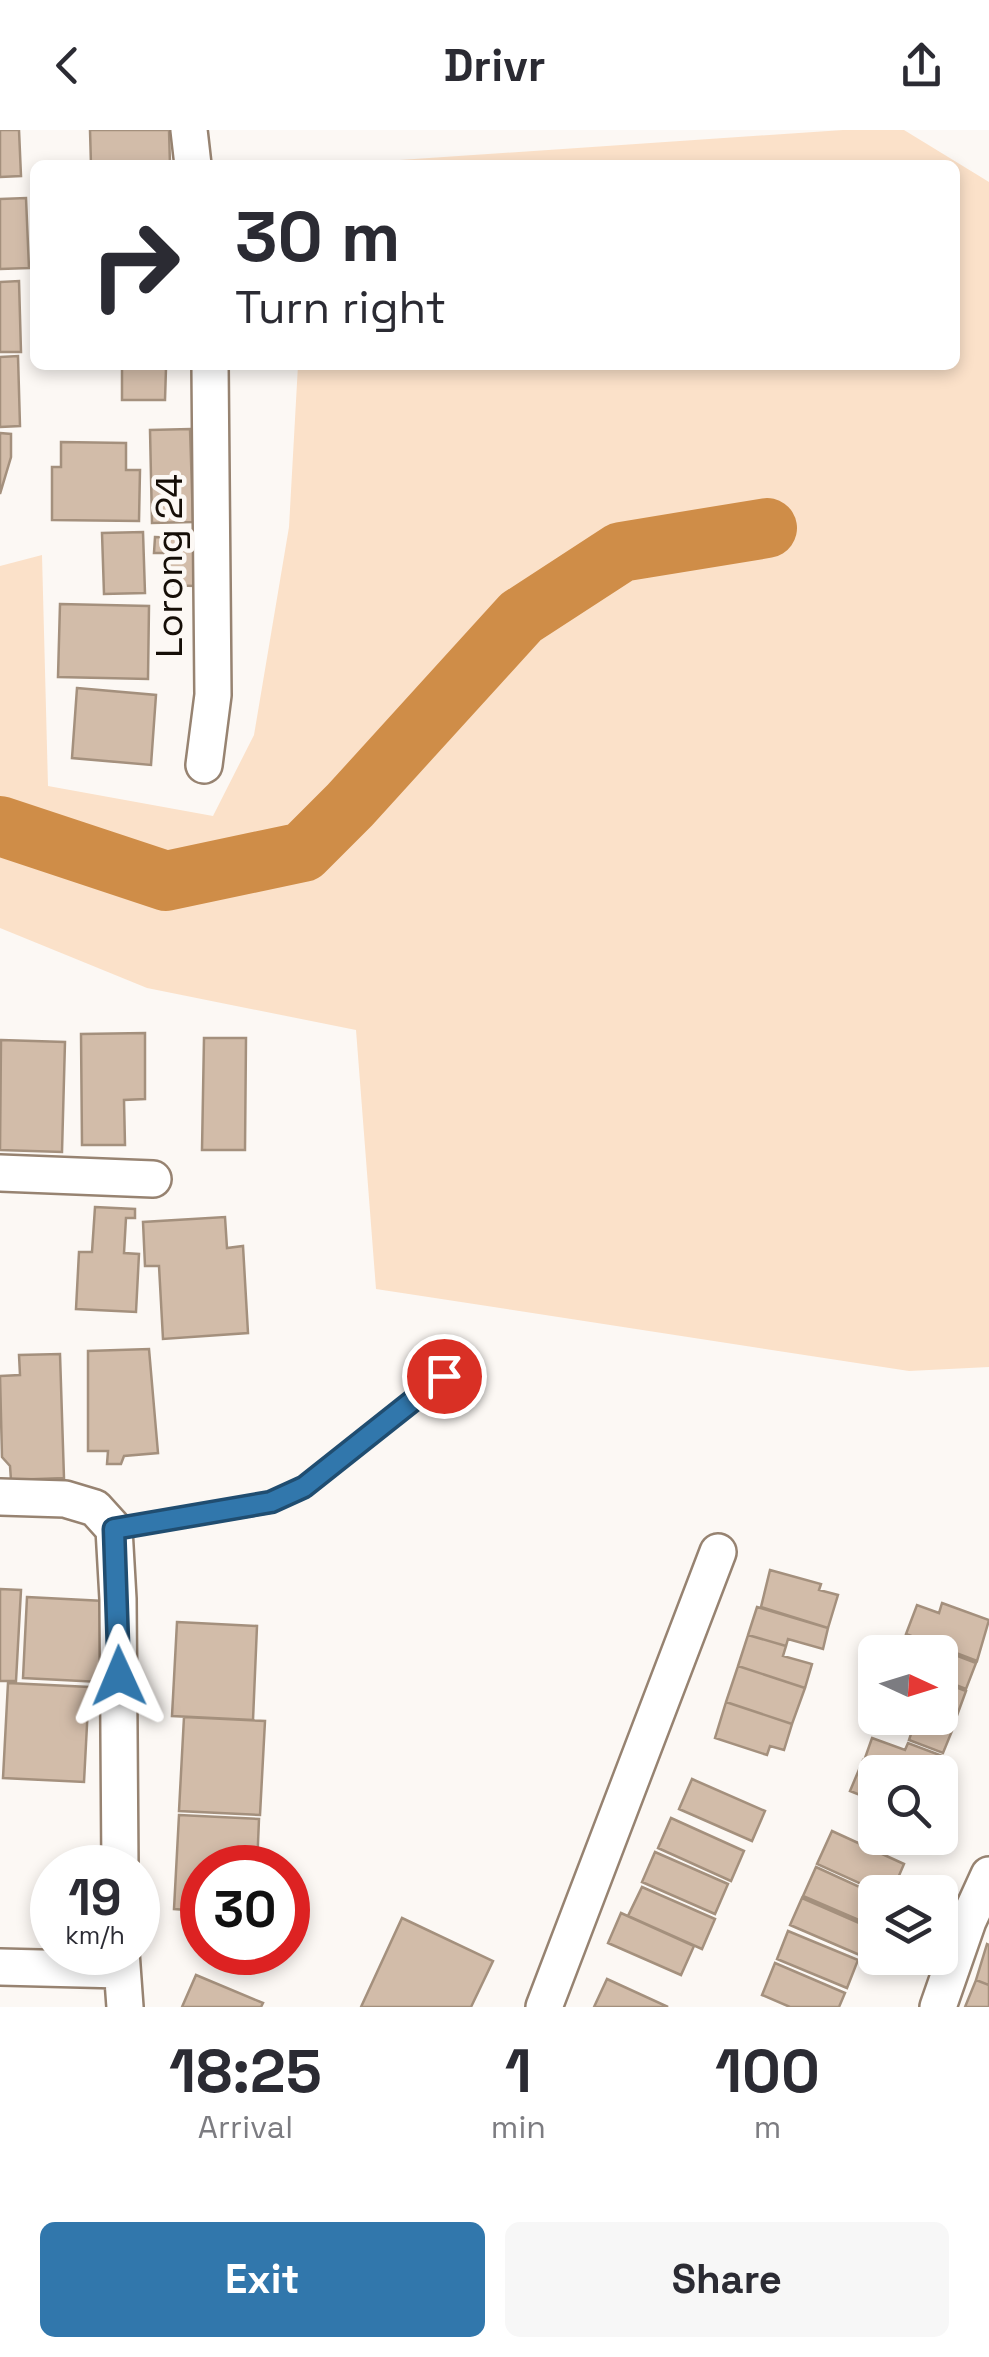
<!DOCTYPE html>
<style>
:root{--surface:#fff;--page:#f7f7f7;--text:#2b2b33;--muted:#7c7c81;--accent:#3177ac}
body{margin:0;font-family:"Space Grotesk",sans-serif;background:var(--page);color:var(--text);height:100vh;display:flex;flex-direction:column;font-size:38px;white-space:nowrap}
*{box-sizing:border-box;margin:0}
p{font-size:32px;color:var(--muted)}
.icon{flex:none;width:55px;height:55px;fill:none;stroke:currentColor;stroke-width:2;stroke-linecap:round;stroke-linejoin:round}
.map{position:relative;height:1877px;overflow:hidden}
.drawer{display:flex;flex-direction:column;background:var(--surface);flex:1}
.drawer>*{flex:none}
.top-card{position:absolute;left:30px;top:30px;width:930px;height:210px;border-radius:15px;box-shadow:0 5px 15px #0003;background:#fff;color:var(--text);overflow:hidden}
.needle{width:65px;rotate:94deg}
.tools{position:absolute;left:858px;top:1505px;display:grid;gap:20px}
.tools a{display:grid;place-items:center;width:100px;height:100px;border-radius:15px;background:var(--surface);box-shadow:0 5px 15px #0003;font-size:50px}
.speed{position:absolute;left:30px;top:1715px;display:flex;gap:20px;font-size:50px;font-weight:700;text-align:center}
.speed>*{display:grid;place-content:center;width:130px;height:130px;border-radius:50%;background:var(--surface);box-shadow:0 5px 15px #0003;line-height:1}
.speed small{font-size:25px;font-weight:400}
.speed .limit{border:15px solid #d22;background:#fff;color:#111}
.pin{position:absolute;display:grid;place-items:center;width:85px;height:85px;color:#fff;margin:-42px;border:5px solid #fff;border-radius:50%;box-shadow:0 2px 10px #0007}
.me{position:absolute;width:110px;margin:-55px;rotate:359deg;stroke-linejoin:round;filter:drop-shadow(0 0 8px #0008)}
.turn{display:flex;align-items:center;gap:35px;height:210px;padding:0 40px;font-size:45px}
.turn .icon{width:130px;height:130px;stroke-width:2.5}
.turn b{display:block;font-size:70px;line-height:85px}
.eta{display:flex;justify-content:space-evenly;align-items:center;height:170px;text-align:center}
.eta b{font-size:60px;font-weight:700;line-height:70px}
.primary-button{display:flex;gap:20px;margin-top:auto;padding:20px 40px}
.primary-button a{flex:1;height:115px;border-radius:15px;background:var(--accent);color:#fff;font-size:40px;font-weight:700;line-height:115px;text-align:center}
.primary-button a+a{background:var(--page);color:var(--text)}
header{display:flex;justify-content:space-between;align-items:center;height:130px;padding:0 40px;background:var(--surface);font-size:45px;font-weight:700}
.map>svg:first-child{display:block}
</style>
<header><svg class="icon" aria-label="back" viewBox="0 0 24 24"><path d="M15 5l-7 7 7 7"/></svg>Drivr<svg class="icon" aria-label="share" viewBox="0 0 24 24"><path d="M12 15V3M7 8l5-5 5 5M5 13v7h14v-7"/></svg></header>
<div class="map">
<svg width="989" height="1877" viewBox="0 0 989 1877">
<rect width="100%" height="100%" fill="#fcf8f4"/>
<path fill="#fbe1c9" d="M843,0H904L989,52V1237L909,1241L376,1159L356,900L147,858L0,798V704L159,758L165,757C167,747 164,741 156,735L0,674V436L42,425L48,656L213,686L254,605L289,397L298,235H955V35H326Z"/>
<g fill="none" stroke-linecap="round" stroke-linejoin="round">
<path stroke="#cf8d48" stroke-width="60" d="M0,696L166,751L303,722L350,675L521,487L621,422L767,398"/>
</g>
<path fill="#d2bca9" stroke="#a4907d" stroke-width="2.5" d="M0,0H19L21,46L0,47Z
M90,0H169L170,35H91Z
M26,68L29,138L0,139V69Z
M19,151L21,222H0V152Z
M18,226L20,296L0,297V227Z
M122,237L166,238L165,270H122Z
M190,299L193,392L152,393L150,300Z
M0,303L11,304V327L0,364Z
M61,312L126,313V340H140L139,391L52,390V337H61Z
M143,402L145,463L104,464L102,403Z
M155,407L196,409L195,456L164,455L165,423H154Z
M60,474L149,476L148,549L58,547Z
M77,558L156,565L151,635L72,628Z
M145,903V969L124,970L125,1015H82L81,904Z
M204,908H246L245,1020H202Z
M1,910L65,912L62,1022L0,1020Z
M95,1077L135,1079V1088H126L124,1123L139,1124L136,1182L76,1179L79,1122H92Z
M225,1087L227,1118L243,1116L248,1203L163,1209L159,1136H145L143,1092Z
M149,1219L158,1323L124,1326L121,1334H107L108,1321H88V1221Z
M60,1224L64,1348L11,1350L10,1336L2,1327L0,1246L20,1245L19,1225Z
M770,1440L821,1454L819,1460L838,1465L828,1498L761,1477Z
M0,1459L21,1460L16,1551H0Z
M27,1467L104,1471L100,1552L23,1548Z
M942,1473L989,1490L977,1531L906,1504L917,1475L939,1483Z
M757,1477L828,1498L823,1519L788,1509L786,1516L748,1505Z
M177,1492L257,1496L253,1590L172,1586Z
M748,1505L786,1516L783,1526L812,1534L805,1558L738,1536Z
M906,1506L976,1533L966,1559L940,1549V1522H900Z
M738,1536L805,1558L792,1594L726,1572Z
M940,1551L966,1561L955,1591L940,1586Z
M8,1553L89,1557L84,1652L3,1648Z
M726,1572L792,1594L784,1620L770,1616L767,1625L715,1608Z
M184,1587L265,1591L260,1685L179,1681Z
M877,1588H933L954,1596L943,1623L909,1610L912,1601Z
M872,1608L905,1620L908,1613L945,1627L939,1642H903L865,1628Z
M863,1630L894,1642H875V1671L850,1661Z
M692,1649L765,1681L752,1711L679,1679Z
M179,1685L259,1689L257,1738H202V1781L174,1779Z
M671,1688L744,1721L731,1751L658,1718Z
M832,1701L904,1734L892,1762H879L817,1734Z
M655,1722L728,1754L715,1784L642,1752Z
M816,1737L875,1764V1797L803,1766Z
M642,1757L715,1789L702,1819L628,1786Z
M802,1768L873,1799L862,1826L790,1795Z
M621,1783L694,1816L681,1845L608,1813Z
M402,1788L493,1831L471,1877H361Z
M788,1801L858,1830L847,1858L777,1829Z
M987,1814L989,1815V1855L976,1850Z
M775,1833L845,1863L839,1877H790L762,1865Z
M196,1845L263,1873L261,1877H182Z
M607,1849L668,1877H594Z
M976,1850L989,1855V1877H965Z"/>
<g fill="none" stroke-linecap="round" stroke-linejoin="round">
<g stroke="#978371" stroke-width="22">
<path id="service" d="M114,1399L271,1373L304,1357L444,1246"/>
</g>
<g stroke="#978371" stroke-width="40">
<path id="minor" d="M189,0L193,35
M204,635L213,565L210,235
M0,1043L153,1049
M0,1367L65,1369L95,1378L114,1399L118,1469L120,1738
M121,1822L125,1877
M0,1837L121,1840
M544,1877L718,1422
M938,1877L968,1791L989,1745"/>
</g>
<use href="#service" stroke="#fff" stroke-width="18"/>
<use href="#minor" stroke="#fff" stroke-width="35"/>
</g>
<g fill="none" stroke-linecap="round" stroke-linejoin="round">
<g stroke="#204d70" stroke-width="25">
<path id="route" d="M119,1546L114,1399L271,1372L304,1357L444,1246"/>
</g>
<use href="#route" stroke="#3177ac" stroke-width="18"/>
</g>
<g text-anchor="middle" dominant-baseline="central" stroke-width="9" stroke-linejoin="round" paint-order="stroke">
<g font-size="38" fill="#150e07" stroke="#fcf8f4">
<text transform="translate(169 436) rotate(-90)">Lorong 24</text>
</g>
</g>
</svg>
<div class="tools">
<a><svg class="needle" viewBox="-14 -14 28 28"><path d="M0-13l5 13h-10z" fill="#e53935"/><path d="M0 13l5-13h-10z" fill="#7c7c81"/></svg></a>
<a><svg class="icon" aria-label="search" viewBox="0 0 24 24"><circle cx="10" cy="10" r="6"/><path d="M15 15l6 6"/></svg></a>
<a><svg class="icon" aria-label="layers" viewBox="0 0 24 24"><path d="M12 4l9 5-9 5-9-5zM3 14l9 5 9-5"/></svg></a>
</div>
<div class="speed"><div>19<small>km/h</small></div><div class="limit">30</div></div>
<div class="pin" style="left:444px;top:1246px;background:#d93025"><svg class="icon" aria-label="arrive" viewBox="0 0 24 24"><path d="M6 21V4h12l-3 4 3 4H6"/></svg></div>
<svg class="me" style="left:119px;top:1546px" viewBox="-20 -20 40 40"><path d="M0-17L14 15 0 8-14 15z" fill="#3177ac" stroke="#fff" stroke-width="4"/></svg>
<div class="top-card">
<div class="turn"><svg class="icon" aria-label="right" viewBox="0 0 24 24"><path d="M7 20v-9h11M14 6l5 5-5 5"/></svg><div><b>30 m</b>Turn right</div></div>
</div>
</div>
<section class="drawer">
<div class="eta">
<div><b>18:25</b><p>Arrival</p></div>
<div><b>1</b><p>min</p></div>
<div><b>100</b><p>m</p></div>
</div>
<div class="primary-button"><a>Exit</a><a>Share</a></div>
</section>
